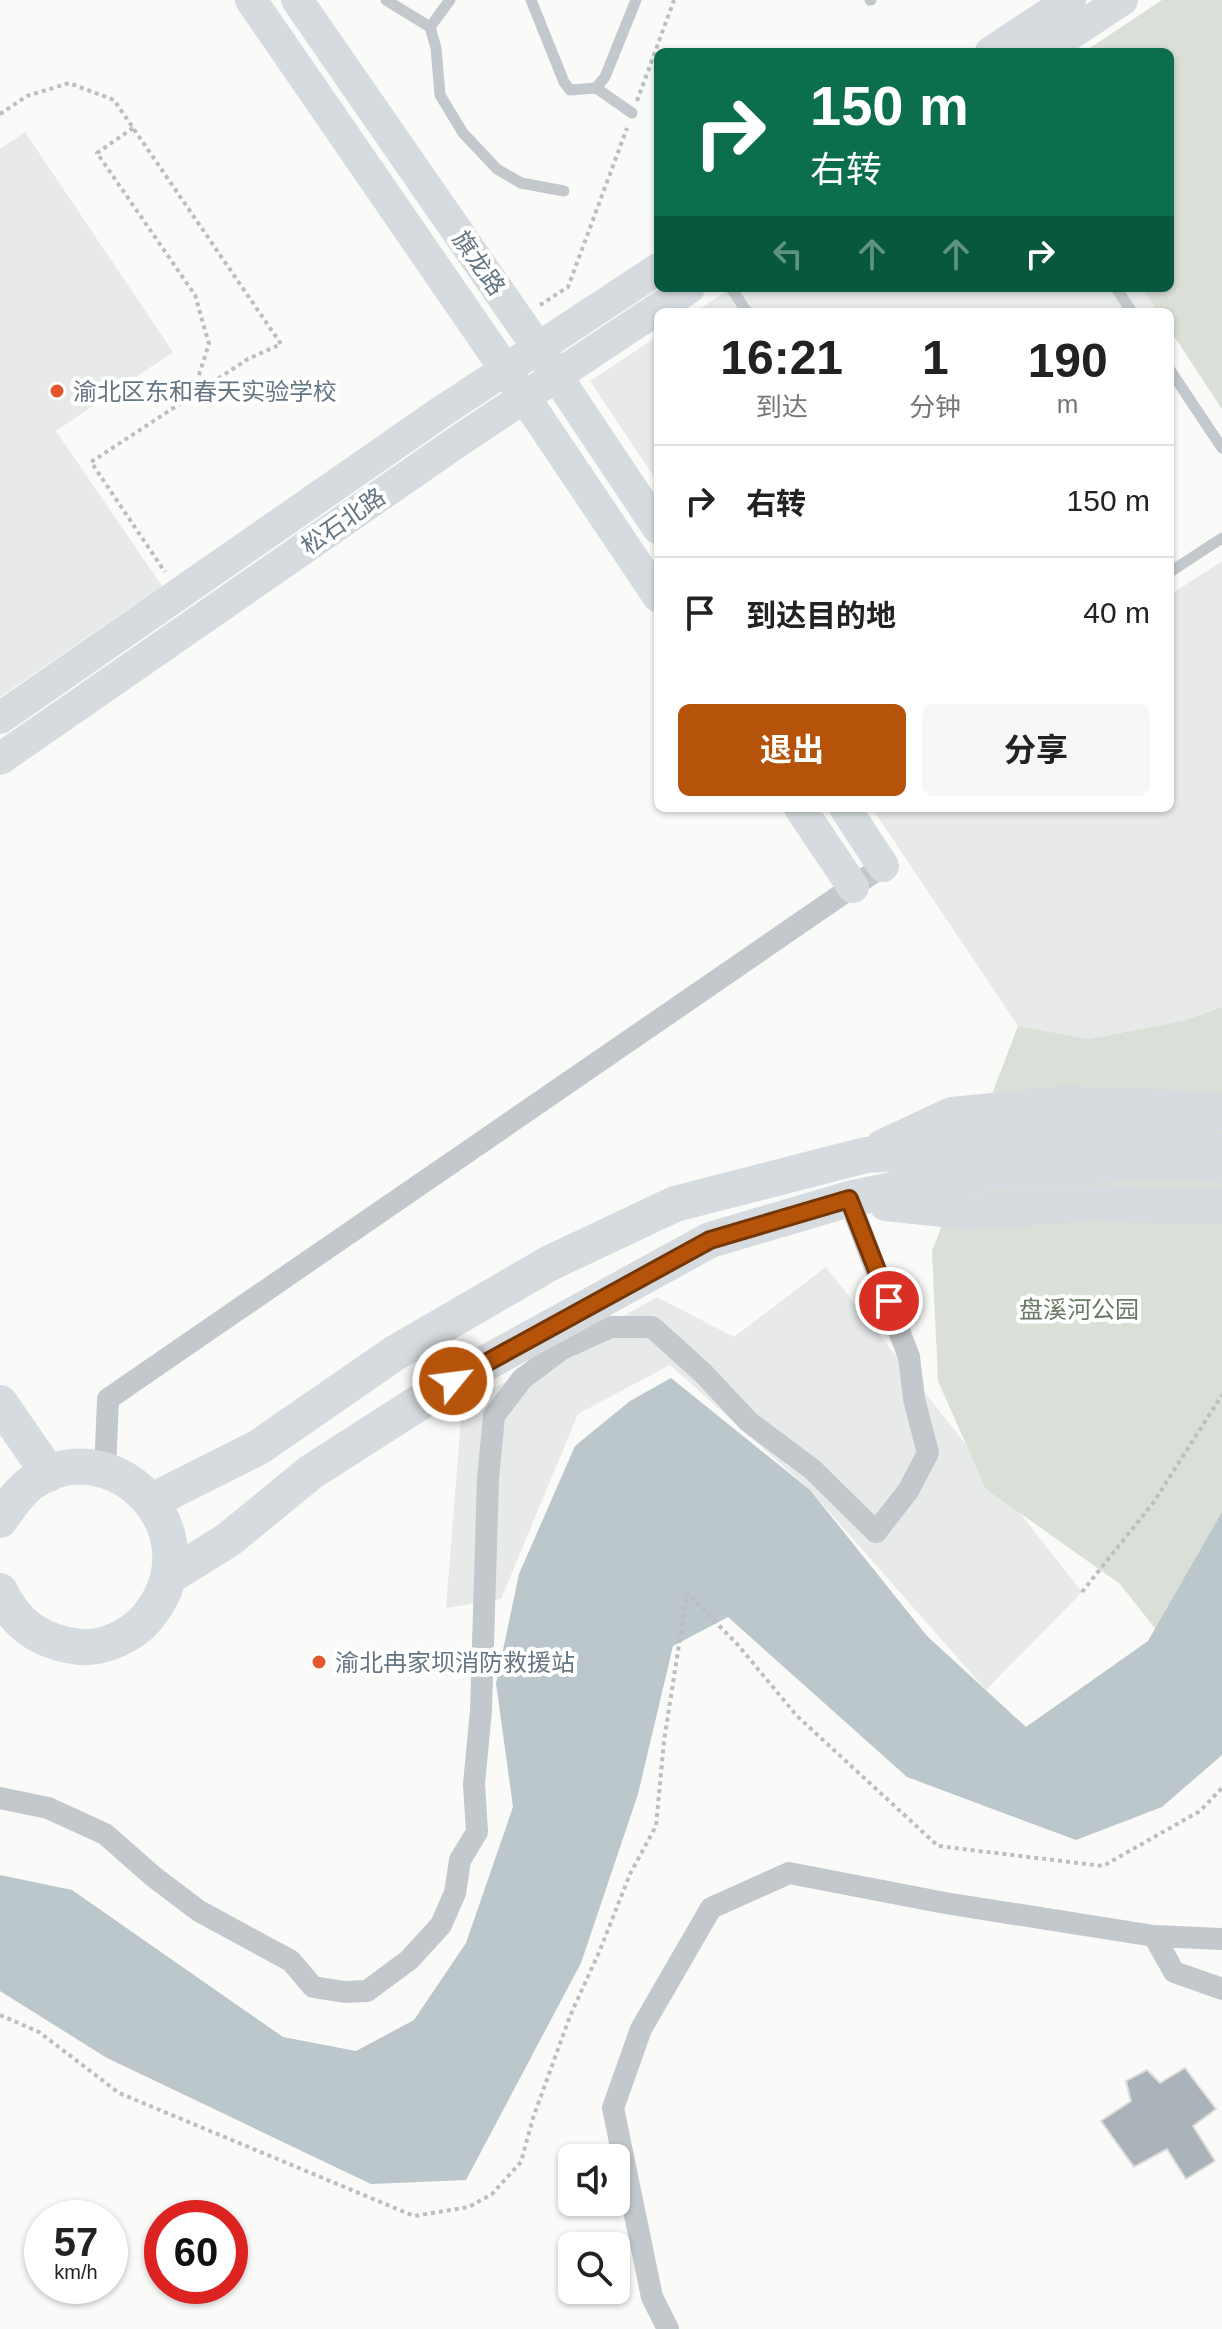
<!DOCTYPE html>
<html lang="zh">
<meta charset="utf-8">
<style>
:root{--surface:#fff;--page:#f6f6f6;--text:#222;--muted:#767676;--line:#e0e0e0;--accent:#b45309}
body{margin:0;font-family:Helvetica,"Noto Sans SC",sans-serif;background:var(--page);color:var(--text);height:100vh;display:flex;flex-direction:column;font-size:30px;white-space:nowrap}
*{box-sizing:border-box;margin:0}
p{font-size:26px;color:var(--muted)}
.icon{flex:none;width:44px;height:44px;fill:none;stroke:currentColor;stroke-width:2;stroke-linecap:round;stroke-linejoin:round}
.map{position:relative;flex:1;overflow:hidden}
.panel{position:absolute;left:654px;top:308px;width:520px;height:504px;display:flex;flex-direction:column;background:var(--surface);border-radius:12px;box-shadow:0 2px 6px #0004}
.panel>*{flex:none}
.hud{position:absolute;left:654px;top:48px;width:520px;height:244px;border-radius:12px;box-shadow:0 2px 6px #0004;background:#0b6e4f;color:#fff;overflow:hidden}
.buttons{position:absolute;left:558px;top:2144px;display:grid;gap:16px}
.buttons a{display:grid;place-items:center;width:72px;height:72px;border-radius:12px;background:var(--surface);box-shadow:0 2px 6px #0004;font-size:40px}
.speed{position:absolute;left:24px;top:2200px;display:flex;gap:16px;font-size:40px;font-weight:700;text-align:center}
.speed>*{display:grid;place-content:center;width:104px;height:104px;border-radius:50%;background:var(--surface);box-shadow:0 2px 6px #0004;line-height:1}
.speed small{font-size:20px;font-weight:400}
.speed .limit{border:12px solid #d22;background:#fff;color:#111}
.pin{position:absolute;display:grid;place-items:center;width:68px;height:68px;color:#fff;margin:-34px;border:4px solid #fff;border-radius:50%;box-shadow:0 2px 8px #0007}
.me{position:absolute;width:88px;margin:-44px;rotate:61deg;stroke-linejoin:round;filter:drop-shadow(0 0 6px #0008)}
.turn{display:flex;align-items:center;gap:28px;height:168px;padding:0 24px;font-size:36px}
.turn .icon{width:104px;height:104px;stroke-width:2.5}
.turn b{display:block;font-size:56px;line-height:68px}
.lanes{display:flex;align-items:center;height:76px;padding:0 24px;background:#0003;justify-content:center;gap:40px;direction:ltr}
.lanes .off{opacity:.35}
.eta{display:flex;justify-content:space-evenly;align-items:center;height:136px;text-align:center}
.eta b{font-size:48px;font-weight:700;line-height:56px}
.primary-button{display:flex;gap:16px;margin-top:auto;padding:16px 24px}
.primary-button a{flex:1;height:92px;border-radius:12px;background:var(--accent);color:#fff;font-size:32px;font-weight:700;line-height:92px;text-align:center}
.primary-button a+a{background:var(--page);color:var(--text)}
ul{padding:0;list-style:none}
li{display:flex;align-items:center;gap:24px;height:112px;padding:0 24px;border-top:2px solid var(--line)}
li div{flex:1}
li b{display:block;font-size:30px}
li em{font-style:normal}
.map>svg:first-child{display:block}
</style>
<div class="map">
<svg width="1222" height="2329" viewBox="0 0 1222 2329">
<rect width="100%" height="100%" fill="#fafaf8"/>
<path fill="#e8e9e9" d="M25,132L173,352L56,431L162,586L0,697V149Z
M731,288H1142L1158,312H695Z
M658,336V483L590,381Z
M1222,561V1007L1183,1021L1087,1039L1018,1026L872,808H1170V595Z
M826,1267L1082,1592L986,1690L810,1490L670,1365L578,1414L501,1599L446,1608L462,1406L657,1297L734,1337Z"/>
<path fill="#dadfd7" d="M1162,0H1222V409L1170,330V312H1158L1142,288H1170V52H1084Z
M1222,1007V1713L1120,1584L986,1489L938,1381L932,1251L1018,1026L1088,1039L1183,1021Z"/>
<path fill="#bbc7cb" d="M671,1378L810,1490L927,1636L1026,1727L1148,1641L1222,1512V1755L1162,1807L1076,1840L907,1777L728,1617L673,1646L638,1794L581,1963L466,2180L371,2184L107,2058L0,1991V1875L72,1890L283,2037L356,2051L414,2020L466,1943L513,1807L496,1683L519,1574L575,1446L630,1401Z"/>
<path fill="#aab3b9" stroke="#dcdcda" stroke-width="2" d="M1185,2068L1216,2109L1193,2126L1215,2161L1186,2179L1167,2149L1134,2167L1101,2121L1131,2101L1126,2081L1147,2070L1160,2083Z"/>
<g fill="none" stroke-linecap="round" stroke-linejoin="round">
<path stroke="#bbbfc2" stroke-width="4" stroke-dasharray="4 4" stroke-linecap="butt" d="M637,101L674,0
M0,114L27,96L69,83L114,100L281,344L248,359L91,462L165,572
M133,128L97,153L195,295L209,344L192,396
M540,305L568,287L627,128
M1082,1592L1153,1503L1222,1395
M0,2015L39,2032L119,2093L414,2216L469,2207L492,2194L521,2162L533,2118L570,2016L600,1950L630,1874L656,1826L664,1741L687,1593L738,1645L797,1716L938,1846L1103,1866L1200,1811L1222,1788"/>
<path stroke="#c3c8cc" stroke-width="11" d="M386,0L430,27L436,48L440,95L463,133L497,169L521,183L564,191
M531,0L564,82L570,90L596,88L605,77L636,0
M870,0H871
M430,27L450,0
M596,88L632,113
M731,288L747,312
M1116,288L1132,312
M1170,370L1222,448
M1170,572L1222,538"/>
<path stroke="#c3c8cc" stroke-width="22" d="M105,1471L108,1399L883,866
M0,1798L48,1808L105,1834L154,1877L199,1911L291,1961L313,1987L345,1992L367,1991L409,1960L441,1925L455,1893L460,1860L477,1832L474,1784L481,1710L488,1479L494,1416L522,1379L562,1349L611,1327H652L703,1373L749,1422L812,1469L876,1532L908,1491L928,1453L914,1399L909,1357L849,1199
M1154,1936L1174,1972L1222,1989
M668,2329L652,2297L613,2108L641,2029L711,1908L789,1873L945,1903L1154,1936L1222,1939"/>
<path stroke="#d6dbdf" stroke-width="32" d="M251,0L525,398L658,596
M297,0L538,348L658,528
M991,52L1070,0
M1043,52L1122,0
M0,718L441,412L658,269
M0,759L460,440L689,288
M800,808L853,887
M845,808L883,866"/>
<path stroke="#d6dbdf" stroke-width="36" d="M883,1147L952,1115L1064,1104L1155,1107L1222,1112
M886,1203L971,1212L1086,1203L1222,1207
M0,1403L49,1474
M152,1501L259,1447L395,1353L550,1263L675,1204L866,1155L956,1150L1052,1134L1143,1135L1205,1141
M0,1520C9,1507 18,1493 31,1483C112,1425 219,1533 146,1619C131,1636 103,1649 80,1647C43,1643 16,1626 0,1591
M170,1576L228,1540L311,1472L453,1381L710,1240L849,1199L970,1174L1173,1160L1222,1165"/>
</g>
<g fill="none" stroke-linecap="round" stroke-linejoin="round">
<g stroke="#753606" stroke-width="20">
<path id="route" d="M453,1381L710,1240L849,1199L889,1301"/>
</g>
<use href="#route" stroke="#b45309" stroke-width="14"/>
</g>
<g fill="#e4572e" stroke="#fff" stroke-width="3">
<circle cx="57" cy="391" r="8"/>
<circle cx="319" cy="1662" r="8"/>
</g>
<g text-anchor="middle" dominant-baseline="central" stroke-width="8" stroke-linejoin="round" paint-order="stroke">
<g font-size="24" fill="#657683" stroke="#fff">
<text transform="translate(479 263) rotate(55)">旗龙路</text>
<text transform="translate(343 521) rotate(-35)">松石北路</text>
</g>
<g font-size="24" fill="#657683" stroke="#fff" text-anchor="start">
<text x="73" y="391">渝北区东和春天实验学校</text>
<text x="335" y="1662">渝北冉家坝消防救援站</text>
</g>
<g font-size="24" fill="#687a64" stroke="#fff">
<text x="1079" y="1309">盘溪河公园</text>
</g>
</g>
</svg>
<div class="buttons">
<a><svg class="icon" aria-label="sound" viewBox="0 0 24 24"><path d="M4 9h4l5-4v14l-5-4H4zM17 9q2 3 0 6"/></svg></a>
<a><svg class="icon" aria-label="search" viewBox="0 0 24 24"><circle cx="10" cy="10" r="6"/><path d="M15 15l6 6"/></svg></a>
</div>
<div class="speed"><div>57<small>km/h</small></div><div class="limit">60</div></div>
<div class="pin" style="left:889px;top:1301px;background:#d93025"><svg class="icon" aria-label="arrive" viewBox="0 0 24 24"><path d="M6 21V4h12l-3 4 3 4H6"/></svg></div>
<svg class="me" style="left:453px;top:1381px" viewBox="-20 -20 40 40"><circle r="17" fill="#b45309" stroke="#fff" stroke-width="3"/><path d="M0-11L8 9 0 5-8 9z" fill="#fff"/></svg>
<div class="hud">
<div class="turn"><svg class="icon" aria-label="right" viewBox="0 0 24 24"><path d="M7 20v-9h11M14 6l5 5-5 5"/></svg><div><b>150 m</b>右转</div></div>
<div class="lanes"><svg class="icon off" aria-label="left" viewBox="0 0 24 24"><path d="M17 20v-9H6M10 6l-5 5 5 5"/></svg><svg class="icon off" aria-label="ahead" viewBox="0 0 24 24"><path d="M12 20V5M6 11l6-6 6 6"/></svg><svg class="icon off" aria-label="ahead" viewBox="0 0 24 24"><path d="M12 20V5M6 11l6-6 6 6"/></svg><svg class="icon" aria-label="right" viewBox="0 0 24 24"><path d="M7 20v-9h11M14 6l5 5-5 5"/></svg></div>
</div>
<section class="panel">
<div class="eta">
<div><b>16:21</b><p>到达</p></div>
<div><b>1</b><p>分钟</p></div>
<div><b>190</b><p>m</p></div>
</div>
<ul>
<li><svg class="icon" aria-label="right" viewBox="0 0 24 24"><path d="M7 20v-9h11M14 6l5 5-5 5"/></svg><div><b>右转</b></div><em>150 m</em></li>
<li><svg class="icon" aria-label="arrive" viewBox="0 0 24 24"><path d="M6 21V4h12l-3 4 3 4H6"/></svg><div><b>到达目的地</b></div><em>40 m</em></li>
</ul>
<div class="primary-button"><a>退出</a><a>分享</a></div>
</section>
</div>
